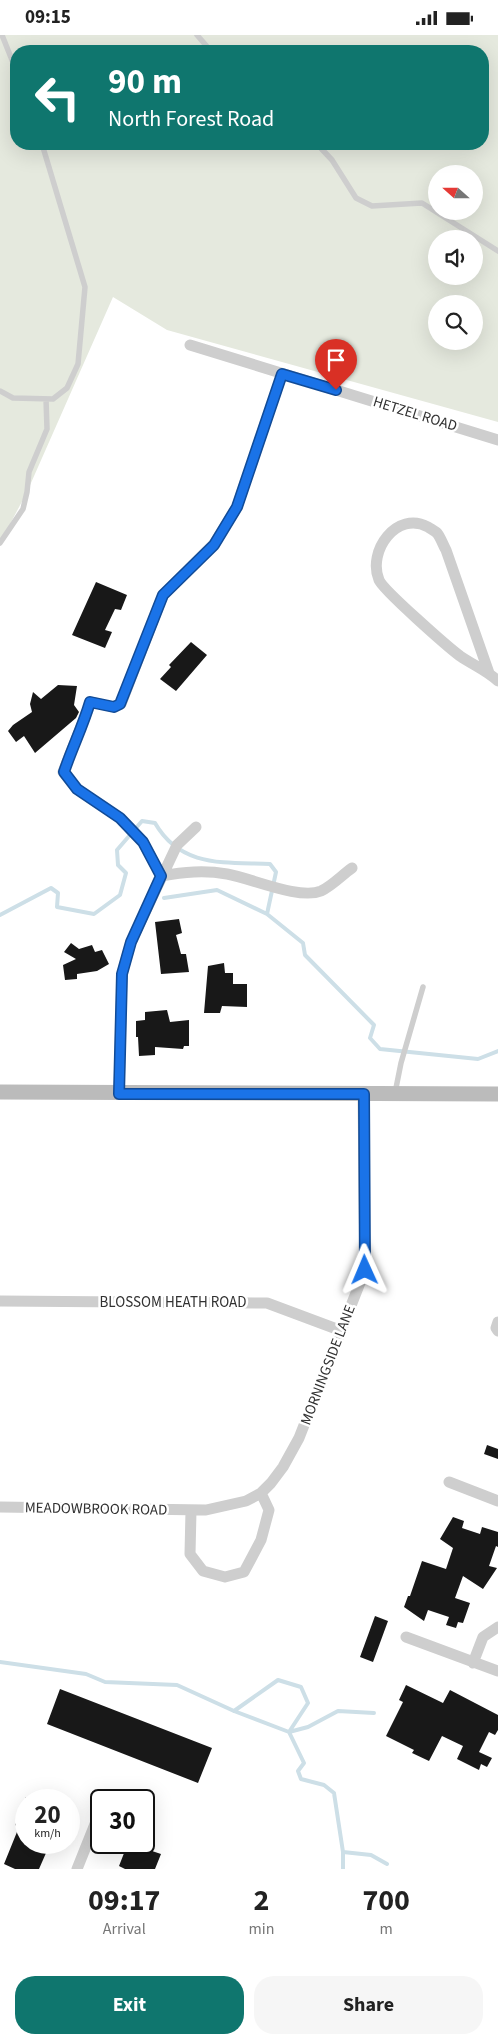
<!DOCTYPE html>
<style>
:root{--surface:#fff;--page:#f6f6f6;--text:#222;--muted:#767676;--accent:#0f766e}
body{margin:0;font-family:"Source Sans 3",sans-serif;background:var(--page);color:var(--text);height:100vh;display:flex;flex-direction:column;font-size:19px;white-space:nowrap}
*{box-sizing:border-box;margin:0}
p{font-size:16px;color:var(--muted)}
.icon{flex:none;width:28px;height:28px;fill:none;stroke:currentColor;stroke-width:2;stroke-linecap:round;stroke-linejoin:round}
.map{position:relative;height:1834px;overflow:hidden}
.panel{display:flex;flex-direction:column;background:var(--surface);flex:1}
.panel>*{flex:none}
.hud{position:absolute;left:10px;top:10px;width:479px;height:105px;border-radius:20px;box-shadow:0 5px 20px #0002;background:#0f766e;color:#fff;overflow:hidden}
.needle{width:32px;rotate:291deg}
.controls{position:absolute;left:428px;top:130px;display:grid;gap:10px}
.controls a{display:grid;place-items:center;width:55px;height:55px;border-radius:50%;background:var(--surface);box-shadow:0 5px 20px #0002;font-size:25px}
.speed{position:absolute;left:15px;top:1754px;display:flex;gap:10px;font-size:25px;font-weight:700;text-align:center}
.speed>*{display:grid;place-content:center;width:65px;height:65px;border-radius:50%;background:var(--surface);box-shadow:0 5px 20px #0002;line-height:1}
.speed small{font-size:12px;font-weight:400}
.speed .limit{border:2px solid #111;border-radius:8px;background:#fff;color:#111}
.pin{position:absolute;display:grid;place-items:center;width:42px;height:42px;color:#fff;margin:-51px -21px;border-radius:50% 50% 50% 0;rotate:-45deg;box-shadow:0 0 5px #0007}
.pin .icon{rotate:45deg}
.me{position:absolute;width:55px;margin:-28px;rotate:359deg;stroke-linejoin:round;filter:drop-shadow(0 0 4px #0008)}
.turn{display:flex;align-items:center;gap:18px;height:105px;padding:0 15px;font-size:22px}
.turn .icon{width:65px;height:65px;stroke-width:2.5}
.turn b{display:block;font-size:35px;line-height:42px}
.eta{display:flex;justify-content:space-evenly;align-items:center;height:85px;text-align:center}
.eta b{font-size:30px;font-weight:700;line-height:35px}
.button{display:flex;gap:10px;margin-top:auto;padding:10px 15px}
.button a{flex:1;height:58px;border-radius:20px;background:var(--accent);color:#fff;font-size:20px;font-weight:700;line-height:58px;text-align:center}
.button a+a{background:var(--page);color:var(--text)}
.status{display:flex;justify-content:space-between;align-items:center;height:35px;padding:0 25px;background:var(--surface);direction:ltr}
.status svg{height:14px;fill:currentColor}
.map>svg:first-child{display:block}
</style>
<div class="status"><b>09:15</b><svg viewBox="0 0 49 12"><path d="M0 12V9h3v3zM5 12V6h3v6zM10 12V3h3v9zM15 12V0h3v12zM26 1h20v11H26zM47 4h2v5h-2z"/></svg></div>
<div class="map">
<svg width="498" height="1834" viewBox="0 0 498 1834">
<rect width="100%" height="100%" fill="#fff"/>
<path fill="#e5e9de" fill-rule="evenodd" d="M0,0H498V387L167,295L113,262L27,457L0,508ZM16,16H482V109H16ZM436,139H474V176H436ZM436,204H474V241H436ZM436,269H474V306H436Z"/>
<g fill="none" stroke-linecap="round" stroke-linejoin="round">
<path stroke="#cddfe7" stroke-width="4" d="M164,863L217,855L267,879
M0,880L51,853L58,858L57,872L94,879L120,860L126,838L118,830L117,815L142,786L155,788C181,833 224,827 270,829L276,837L267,879L303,908L305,920L374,990L370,1003L380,1014L478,1024L498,1016
M0,1627L86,1639L105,1647L177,1650L234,1676L289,1697L304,1728L298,1736L301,1744L324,1750L334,1758L343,1817V1834
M234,1676L278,1645L301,1652L308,1668L289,1697
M289,1697L308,1692L338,1676L374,1678
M343,1817L371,1820L387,1829"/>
</g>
<path fill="#181818" d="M96,547L127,560L121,575L115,574L105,595L112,597L105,613L72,600Z
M191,607L207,620L176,656L160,644L171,632L169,630Z
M58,650L77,651L74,670L79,677L76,683L35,718L24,701L16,707L8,696L13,690L32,677L30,669L33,657L41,664Z
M179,884L182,898L176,900L181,919H186L189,937L161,939L155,887Z
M71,908L79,914L92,910L95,917L102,915L109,929L97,936L77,939V944L65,945L63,930L76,924L64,917Z
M224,928L225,938H233V949H247V972L222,971L220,978H204L208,931Z
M167,975L170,987L189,985V1011H184L183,1014L155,1012V1020L139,1021L138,1002H136V986L145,985V977Z
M487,1410L498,1414V1424L484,1419Z
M453,1482L464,1486L462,1493L480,1499L482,1492L498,1497V1512L496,1511L489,1531L497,1533L483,1554L463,1541L455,1563L470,1568L463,1588L458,1587L456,1593L446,1590L449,1582L428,1575L424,1586L404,1572L408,1561H410L422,1526L446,1534L453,1513L440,1504Z
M375,1581L388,1586L373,1627L360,1622Z
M406,1650L443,1668L450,1655L498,1680V1695L495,1700L489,1697L479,1717L492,1723L487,1732L481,1729L479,1735L457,1724L463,1711L442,1701L429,1726L412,1718L414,1715L386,1701L403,1667L399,1665Z
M60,1654L212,1713L198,1748L47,1689Z
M26,1762V1809L46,1818L39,1834H15L4,1829L19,1792L15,1790Z
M128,1808L161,1819L155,1834H125L119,1831Z"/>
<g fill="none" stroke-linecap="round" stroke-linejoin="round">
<path stroke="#cecece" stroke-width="5.5" d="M2,0L16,35
M197,0L210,15L214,16
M317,109L332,125L356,163L372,171L422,168L498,216
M0,356L13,363L53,364L67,353L78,329L85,252L42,109
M0,508L23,474L27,457L29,437L47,394L46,364
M395,1058L401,1028L423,952"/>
<path stroke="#cecece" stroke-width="11" d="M190,310L498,405
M282,339L237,472L214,509L163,560L121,669L114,672L91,667L63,737L77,754L120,783L143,807L161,841C184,837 204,835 227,839C251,843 299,865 321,856C332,851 342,840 352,833
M489,638L446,515C443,510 441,503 437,498C435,496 431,494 428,492C397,475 367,516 379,545C383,555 448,612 460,621C473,630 486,635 498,646
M119,1059L122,939L131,907L177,810L196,792
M0,1266L267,1268L342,1296
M498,1287L496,1293L498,1296
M449,1447L498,1466
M0,1472L206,1475L246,1466L261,1458L271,1448L283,1432L299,1403L365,1235L363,1059
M191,1476L190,1519L203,1536L225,1542L244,1537L261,1505L269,1475L261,1458
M406,1602L498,1636
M473,1628L483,1602L498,1592
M77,1834L101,1774"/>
<path stroke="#bbb" stroke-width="15" d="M0,1057L498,1059"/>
</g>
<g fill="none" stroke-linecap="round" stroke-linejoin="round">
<g stroke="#114b97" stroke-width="12">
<path id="route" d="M336,355L282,339L237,472L214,510L163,560L120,669L114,672L90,667C83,691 72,713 64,737L77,754L120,783L143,807L161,841L131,907L122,939L119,1059H364L365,1235"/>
</g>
<use href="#route" stroke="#1a73e8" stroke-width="9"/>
</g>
<g text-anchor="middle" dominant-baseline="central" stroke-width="5" stroke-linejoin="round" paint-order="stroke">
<g font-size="15" fill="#313131" stroke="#fff">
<text transform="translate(415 379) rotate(17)">HETZEL ROAD</text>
<text x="173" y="1267">BLOSSOM HEATH ROAD</text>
<text transform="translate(328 1330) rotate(-69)">MORNINGSIDE LANE</text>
<text transform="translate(96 1474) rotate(1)">MEADOWBROOK ROAD</text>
</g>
</g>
</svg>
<div class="controls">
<a><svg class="needle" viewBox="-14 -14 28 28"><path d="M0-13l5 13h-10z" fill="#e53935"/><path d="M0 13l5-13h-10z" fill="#767676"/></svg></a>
<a><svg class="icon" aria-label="sound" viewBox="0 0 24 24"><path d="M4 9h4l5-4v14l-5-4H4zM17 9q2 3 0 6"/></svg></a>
<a><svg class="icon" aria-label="search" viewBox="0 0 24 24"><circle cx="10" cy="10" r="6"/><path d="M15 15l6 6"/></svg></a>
</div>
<div class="speed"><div>20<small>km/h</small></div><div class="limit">30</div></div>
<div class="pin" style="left:336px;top:355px;background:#d93025"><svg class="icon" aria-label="arrive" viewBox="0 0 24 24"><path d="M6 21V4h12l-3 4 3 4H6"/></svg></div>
<svg class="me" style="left:365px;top:1235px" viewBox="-20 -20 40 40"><path d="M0-17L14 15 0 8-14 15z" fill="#1a73e8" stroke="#fff" stroke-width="4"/></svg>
<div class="hud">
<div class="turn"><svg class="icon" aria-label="left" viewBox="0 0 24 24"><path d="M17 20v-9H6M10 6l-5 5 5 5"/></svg><div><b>90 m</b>North Forest Road</div></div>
</div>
</div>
<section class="panel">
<div class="eta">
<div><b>09:17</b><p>Arrival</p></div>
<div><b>2</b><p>min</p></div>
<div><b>700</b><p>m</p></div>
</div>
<div class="button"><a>Exit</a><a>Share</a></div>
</section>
